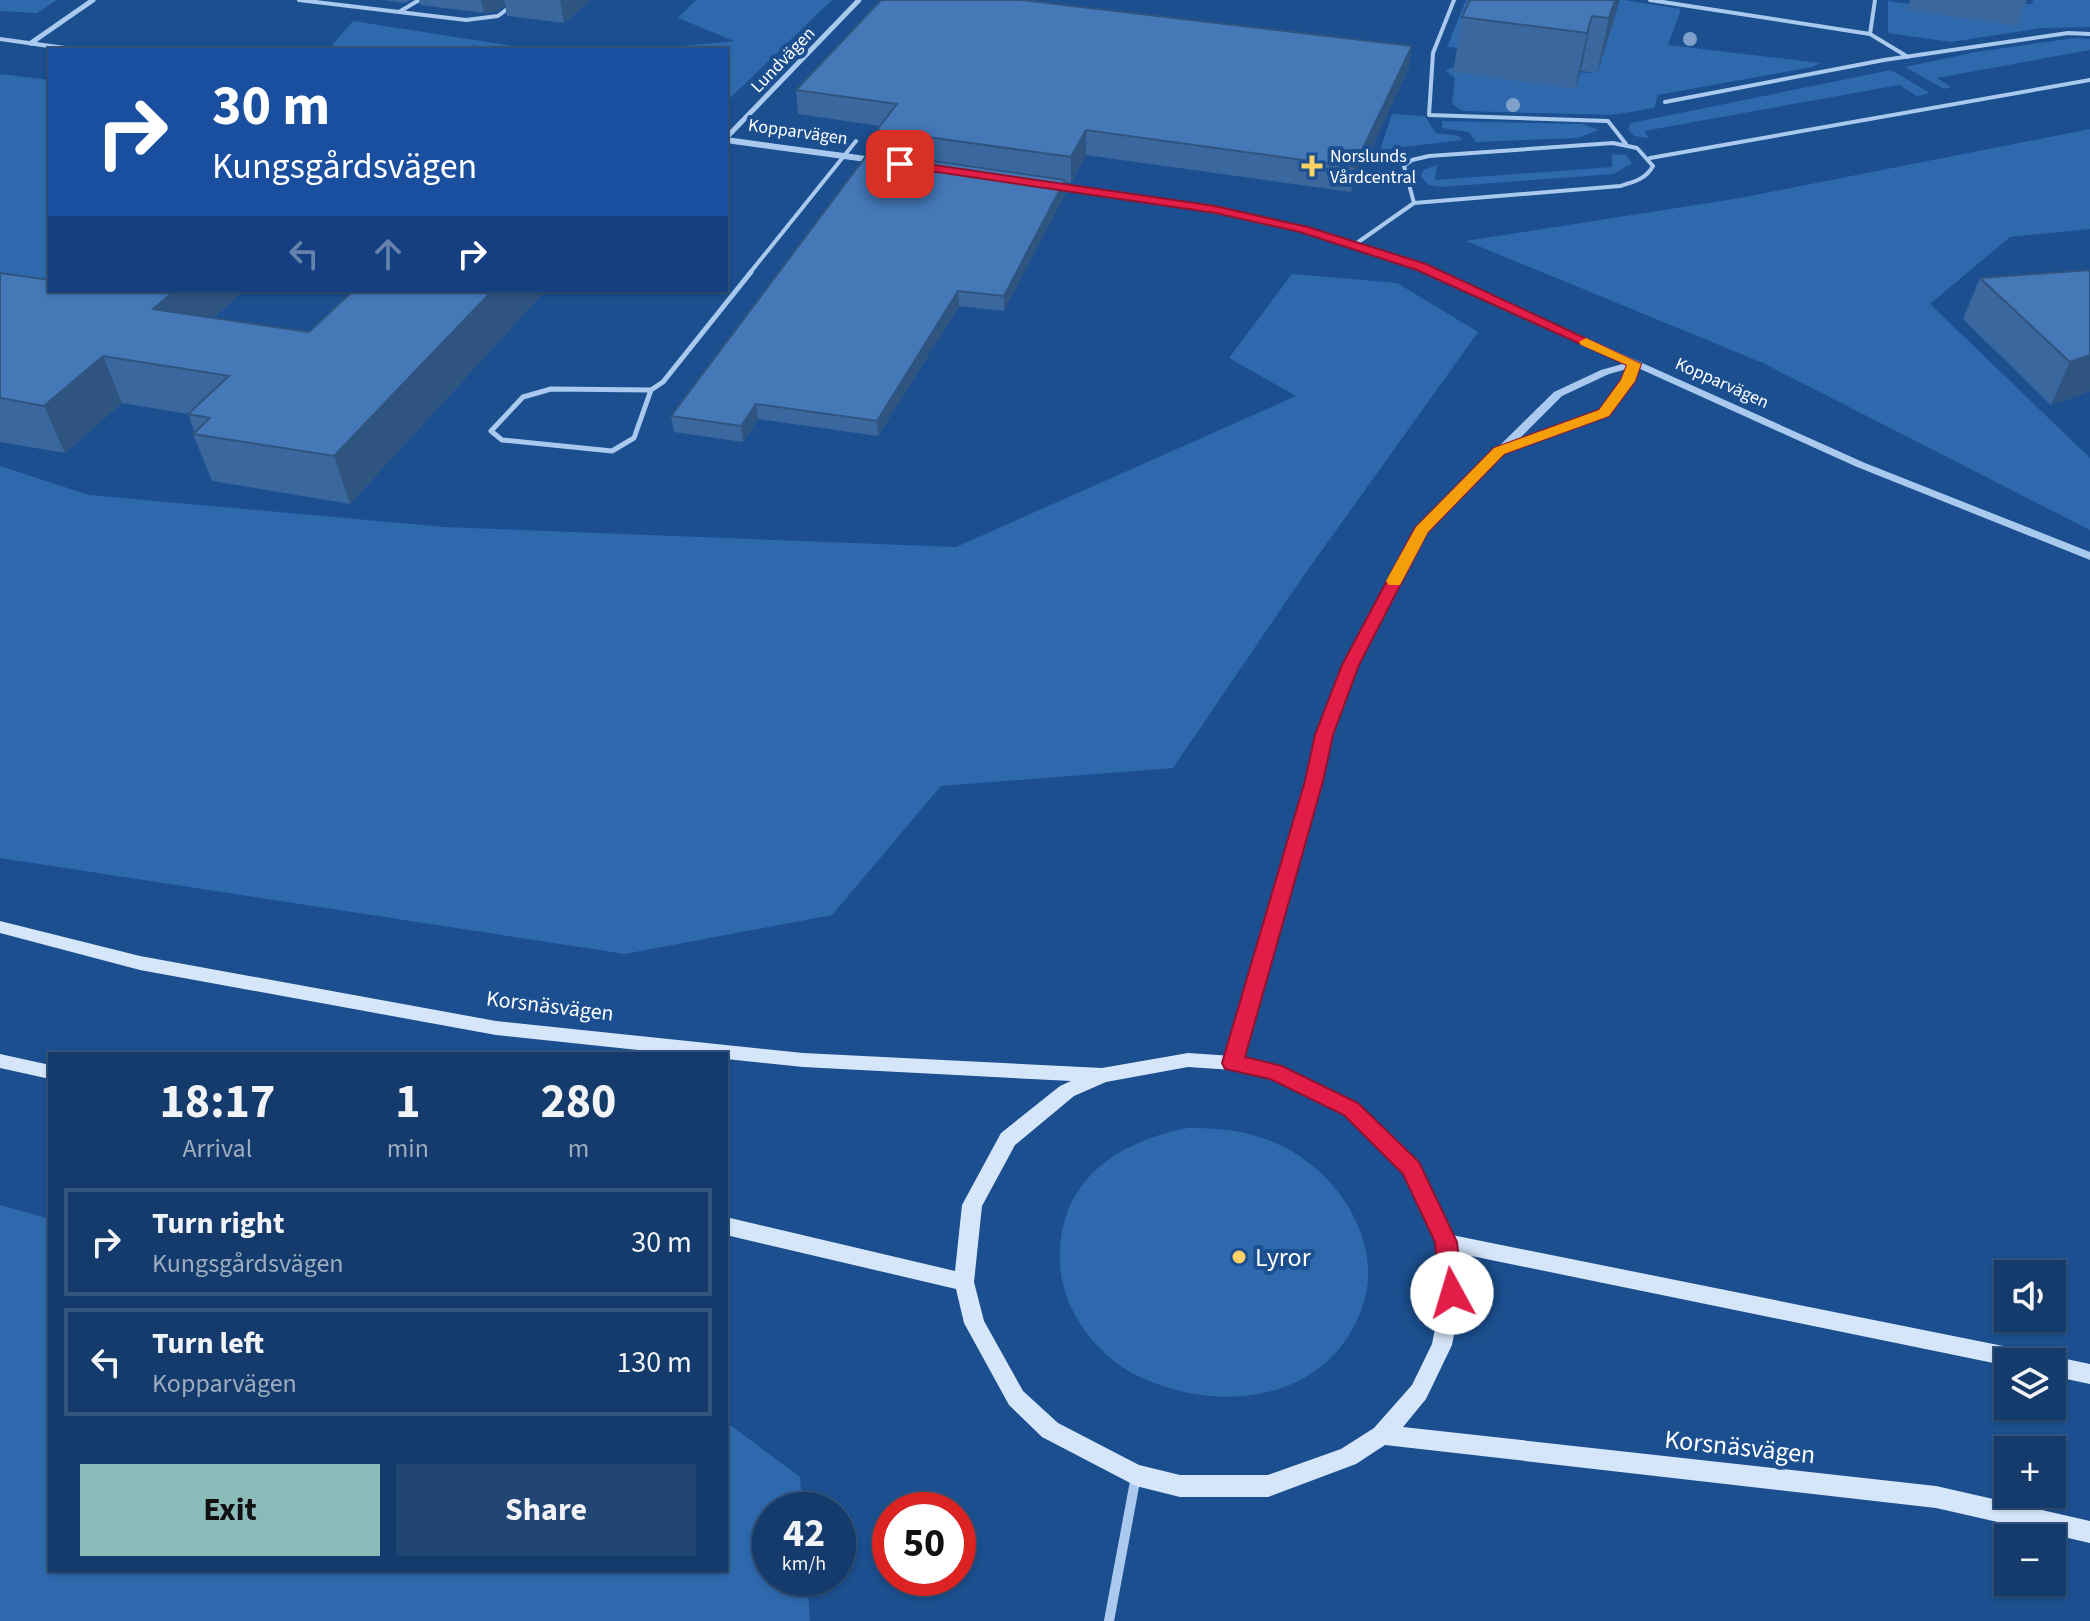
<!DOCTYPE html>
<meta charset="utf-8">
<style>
:root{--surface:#143b6b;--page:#214673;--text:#f1f3f6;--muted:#9dadc1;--line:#33557e;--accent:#8bbbb9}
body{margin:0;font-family:"Source Sans 3",sans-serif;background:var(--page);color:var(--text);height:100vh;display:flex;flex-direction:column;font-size:30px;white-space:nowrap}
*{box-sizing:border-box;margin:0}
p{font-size:26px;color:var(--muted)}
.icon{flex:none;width:44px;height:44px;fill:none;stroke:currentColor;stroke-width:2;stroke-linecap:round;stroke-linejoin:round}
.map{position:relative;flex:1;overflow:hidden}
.details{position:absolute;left:48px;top:1052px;width:680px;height:520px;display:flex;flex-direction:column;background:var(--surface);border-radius:0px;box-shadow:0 2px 6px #0004,0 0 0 2px var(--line)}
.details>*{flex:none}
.top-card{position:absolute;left:48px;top:48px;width:680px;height:244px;border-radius:0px;box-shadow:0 2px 6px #0004,0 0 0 2px var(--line);background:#1a4fa0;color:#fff;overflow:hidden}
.fabs{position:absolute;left:1994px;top:1260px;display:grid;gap:16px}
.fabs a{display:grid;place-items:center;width:72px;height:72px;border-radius:0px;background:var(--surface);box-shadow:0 2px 6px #0004,0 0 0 2px var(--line);font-size:40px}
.speed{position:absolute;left:752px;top:1492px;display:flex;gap:16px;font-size:40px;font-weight:700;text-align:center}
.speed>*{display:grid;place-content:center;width:104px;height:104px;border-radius:50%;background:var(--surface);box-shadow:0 2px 6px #0004,0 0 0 2px var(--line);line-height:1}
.speed small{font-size:20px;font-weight:400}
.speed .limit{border:12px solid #d22;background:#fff;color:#111}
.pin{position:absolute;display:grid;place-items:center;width:68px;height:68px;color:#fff;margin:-34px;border-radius:16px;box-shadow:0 4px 12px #0006}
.me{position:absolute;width:88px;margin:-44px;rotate:354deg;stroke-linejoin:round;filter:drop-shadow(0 0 6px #0008)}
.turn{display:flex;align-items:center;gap:28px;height:168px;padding:0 32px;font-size:36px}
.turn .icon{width:104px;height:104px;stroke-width:2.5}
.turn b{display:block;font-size:56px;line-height:68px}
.lanes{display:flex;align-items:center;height:76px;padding:0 32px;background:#0003;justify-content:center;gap:40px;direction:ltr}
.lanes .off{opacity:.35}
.eta{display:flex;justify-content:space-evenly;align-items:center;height:136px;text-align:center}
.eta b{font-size:48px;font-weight:700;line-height:56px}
.cta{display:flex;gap:16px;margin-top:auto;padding:16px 32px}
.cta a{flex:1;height:92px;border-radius:0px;background:var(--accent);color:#111;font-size:32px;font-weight:700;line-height:92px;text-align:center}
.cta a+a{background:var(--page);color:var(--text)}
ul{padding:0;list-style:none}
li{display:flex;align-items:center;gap:24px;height:108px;margin:0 16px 12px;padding:0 16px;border:4px solid var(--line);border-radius:0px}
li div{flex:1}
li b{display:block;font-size:30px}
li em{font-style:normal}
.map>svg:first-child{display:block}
</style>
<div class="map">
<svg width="2090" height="1621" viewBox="0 0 2090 1621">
<rect width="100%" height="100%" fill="#1b4f8f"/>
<path fill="#2e69ad" d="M0,0H57L37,13L0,11Z
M696,0H832L726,102V50H583L661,48L734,41L678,18Z
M1466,0H1624L1681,9L1668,45L1820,63L1812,67L1658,95L1654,108L1612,115L1463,111L1452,104L1455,78L1446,71L1450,68L1597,73L1602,59L1447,47Z
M2033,0H2090V27L2042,28L1951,42L1888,33V1L1909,4H2032Z
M353,21L539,50H328Z
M2075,38L2090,39V50L1937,78L1951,87L1944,89L1905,67L1976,52Z
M1891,70L1930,93L1917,96L1899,85L1644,131L1649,138L1634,136L1628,129L1631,123Z
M0,74L50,80V290L0,291Z
M1392,114L1425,116L1436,133L1459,136L1462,140L1380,150Z
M1442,121L1583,124L1599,130L1578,138L1476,142L1469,132L1442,128Z
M2090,129V229L2010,237L1930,304L2090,458V530L1763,363L1466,241L1740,198Z
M1612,154L1626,155L1632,163L1614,174L1441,187L1428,185L1421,176L1423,170L1437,165L1435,180L1612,167Z
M1292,274L1397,283L1478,332L1302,578L1173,768L941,786L832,915L625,954L0,858V466L89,495L444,527L956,547L1296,396L1229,358Z
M1188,1128C1221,1128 1252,1131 1282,1146C1338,1173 1384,1242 1363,1305C1330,1402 1222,1415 1140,1377C1098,1358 1061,1309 1060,1263C1057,1182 1115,1142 1188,1128Z
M0,1205L50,1219V1570H726V1422L800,1477L803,1510H770V1578H807L810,1621H0Z"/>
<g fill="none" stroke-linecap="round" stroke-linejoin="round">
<path stroke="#a9c9ee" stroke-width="4" d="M299,0L466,20L498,16L519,0
M1454,0L1433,53L1429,115L1608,121L1626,144
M1650,0L1870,34L1908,57
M399,12L419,0
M1870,34L1875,0
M1665,102L1884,60L2068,33L2090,34
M1613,143L1637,148L1653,166C1646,179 1634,182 1620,186L1414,203L1404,166L1412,160L1429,156Z
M1650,158L2090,80
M1354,245L1414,203
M749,274L856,141"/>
<path stroke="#a9c9ee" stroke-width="5" d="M551,389L651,390L634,438L612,451L502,440L491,431L523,397Z
M651,390L663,382L751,272"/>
<path stroke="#a9c9ee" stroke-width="5" d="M31,43L93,0
M726,138L859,0"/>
<path stroke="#a9c9ee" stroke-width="10" d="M1109,1621L1136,1476"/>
<path fill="#a9c9ee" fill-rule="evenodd" d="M0,37L80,48L84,50H62L0,41Z
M726,137L881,158L886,161L881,164L726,143Z
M1048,181L1247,213L1306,228L1424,265L1865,463L2090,552V560L1857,467L1638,368L1633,381L1608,415L1505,453L1426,532L1356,665L1331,735L1321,781L1241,1063L1239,1068L1233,1069L1227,1068L1225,1063L1307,781L1317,735L1344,665L1417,527L1554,392L1601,370L1626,363L1418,269L1300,232L1247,219L1045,186V182ZM1627,369L1623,381L1600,411L1517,441L1562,396L1609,374Z"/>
<path fill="#d6e6fa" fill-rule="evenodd" d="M0,921L140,956L496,1021L803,1053L1102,1068L1188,1053L1233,1056L1280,1067L1358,1104L1418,1162L1452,1235L2033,1352L2040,1355L2043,1362L2052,1356L2090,1364V1384L2052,1376V1362H2008V1366L1457,1253L1462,1293L1452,1345L1426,1399L1403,1427L1936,1486L2090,1521V1543L1936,1508L1385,1445L1356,1464L1268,1497H1180L1136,1486L1042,1437L1009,1405L964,1323L956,1289L726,1235V1217L955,1271L962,1205L1001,1133L1060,1086L1071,1081L803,1067L726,1059V1054H676L496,1035L140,970L0,933ZM1188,1067L1233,1070L1270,1079L1344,1114L1404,1174L1436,1242L1442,1293L1432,1344L1412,1385L1374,1428L1341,1449L1268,1475H1180L1139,1465L1058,1423L1023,1391L984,1321L974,1282L982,1206L1015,1145L1074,1096L1106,1082Z
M0,1054L50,1065V1079L0,1068Z"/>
</g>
<g fill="#7ea0ca">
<circle cx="1690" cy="39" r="7"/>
<circle cx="1513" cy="105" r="7"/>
</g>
<path fill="#3a679d" d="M381,0H410L405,3Z
M419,0H591L564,23L507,16L505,5L496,11L484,13L421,5Z
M1620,0L1597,73L1581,71L1575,89L1453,72L1462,17Z
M1910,0H2027L2018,26L1907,10Z
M1412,46L1408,70L1351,192L1086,155L1071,183L1065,182V194L1004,311L959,306L878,436L758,419L743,442L674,432L671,416L878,153L877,130L880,126L798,114L796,90Z
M2090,270V391L2051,405L1963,319L1980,278Z
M0,273L50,290H245L213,318L309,332L354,290H546L350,504L212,481L193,434L195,433L188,414L122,403L65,453L0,442Z"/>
<path fill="#305480" d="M481,0H504L505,5L496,11L484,13Z
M560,0H591L564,23Z
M1615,0H1620L1597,73L1609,18Z
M1592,16L1581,71L1575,89L1587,33Z
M1412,46L1408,70L1351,192L1354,167Z
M1086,130V155L1071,183V157Z
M1065,180V194L1004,311V296Z
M175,290H245L170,355L153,309Z
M493,290H546L350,504L334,456Z
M958,291L959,306L878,436L877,421Z
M2090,355V391L2051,405L2070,362Z
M103,356L122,403L65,453L44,406Z
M756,404L758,419L743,442L741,426Z"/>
<path fill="#4478b7" stroke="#305480" stroke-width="2" d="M881,0H1022L1412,46L1354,167L1086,130L1071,157L877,130L897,104L796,90Z
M1470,0H1615L1609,18L1592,16L1587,33L1462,17Z
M869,152L1065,180L1004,296L958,291L877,421L756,404L741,426L671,416Z
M2090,270V355L2070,362L1980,278Z
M0,273L50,280V290H175L153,309L309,332L354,290H493L334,456L193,434L210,418L188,414L229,376L103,356L44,406L0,398Z"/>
<path fill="#e11d48" stroke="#92132f" stroke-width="2" d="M900,160L1215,206L1308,227L1426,264L1641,364L1635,381L1609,416L1504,454L1427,533L1359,665L1333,735L1323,781L1245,1057L1282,1066L1358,1103L1419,1162L1457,1242L1463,1293L1460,1300L1452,1304L1443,1300L1440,1293L1435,1242L1403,1174L1344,1115L1270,1079L1225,1069L1222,1063L1305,781L1315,735L1342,665L1415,528L1494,448L1599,410L1621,380L1627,365L1417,270L1300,232L1215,213L896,166V162Z"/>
<path fill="#f59e0b" d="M1586,338L1641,364L1635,381L1609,416L1504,454L1428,532L1400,585H1389L1386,581L1416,527L1494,448L1599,410L1621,380L1627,365L1581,345L1579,342Z"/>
<g fill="#ffd166" stroke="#1b4f8f" stroke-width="3">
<path d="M1308 154h8v8h8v8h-8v8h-8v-8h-8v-8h8z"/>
<circle cx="1239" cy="1257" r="8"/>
</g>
<g text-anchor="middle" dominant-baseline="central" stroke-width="8" stroke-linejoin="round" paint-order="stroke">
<g font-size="18" fill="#fff" stroke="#1b4f8f">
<text transform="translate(783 60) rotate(-46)">Lundvägen</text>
<text transform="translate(798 132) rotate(8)">Kopparvägen</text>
<text transform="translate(1722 383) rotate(24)">Kopparvägen</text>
</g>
<g font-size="18" fill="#fff" stroke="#1b4f8f" text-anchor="start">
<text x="1330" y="156">Norslunds<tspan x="1330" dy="21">Vårdcentral</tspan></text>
</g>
<g font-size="22" fill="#fff" stroke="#1b4f8f">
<text transform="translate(550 1006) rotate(7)">Korsnäsvägen</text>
</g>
<g font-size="26" fill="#fff" stroke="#1b4f8f" text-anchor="start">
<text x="1255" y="1257">Lyror</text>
</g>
<g font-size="26" fill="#fff" stroke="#1b4f8f">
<text transform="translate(1740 1447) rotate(6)">Korsnäsvägen</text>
</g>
</g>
</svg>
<div class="fabs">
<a><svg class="icon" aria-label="sound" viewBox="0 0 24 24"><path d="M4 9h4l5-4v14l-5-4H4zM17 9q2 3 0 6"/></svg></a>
<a><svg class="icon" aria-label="layers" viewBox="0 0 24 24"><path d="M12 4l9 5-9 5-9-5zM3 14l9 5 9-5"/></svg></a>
<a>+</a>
<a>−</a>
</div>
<div class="speed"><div>42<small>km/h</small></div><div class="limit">50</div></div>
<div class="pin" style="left:900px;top:164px;background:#d93025"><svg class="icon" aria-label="arrive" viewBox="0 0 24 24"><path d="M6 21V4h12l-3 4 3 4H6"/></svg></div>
<svg class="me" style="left:1452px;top:1293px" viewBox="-20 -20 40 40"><circle r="19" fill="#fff"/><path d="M0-13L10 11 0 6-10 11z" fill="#e11d48"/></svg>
<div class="top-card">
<div class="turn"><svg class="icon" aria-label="right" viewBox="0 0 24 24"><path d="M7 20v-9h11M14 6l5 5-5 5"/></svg><div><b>30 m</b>Kungsgårdsvägen</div></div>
<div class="lanes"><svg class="icon off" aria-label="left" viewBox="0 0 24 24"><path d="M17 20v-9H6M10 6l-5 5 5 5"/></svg><svg class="icon off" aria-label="ahead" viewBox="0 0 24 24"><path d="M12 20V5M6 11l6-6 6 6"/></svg><svg class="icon" aria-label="right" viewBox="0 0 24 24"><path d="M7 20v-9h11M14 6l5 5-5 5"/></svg></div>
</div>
<section class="details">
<div class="eta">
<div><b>18:17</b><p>Arrival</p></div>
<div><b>1</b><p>min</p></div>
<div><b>280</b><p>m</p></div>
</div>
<ul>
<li><svg class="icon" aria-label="right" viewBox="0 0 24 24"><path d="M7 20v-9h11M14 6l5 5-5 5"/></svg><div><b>Turn right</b><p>Kungsgårdsvägen</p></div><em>30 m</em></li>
<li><svg class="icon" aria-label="left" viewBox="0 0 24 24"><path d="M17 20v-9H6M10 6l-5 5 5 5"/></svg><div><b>Turn left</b><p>Kopparvägen</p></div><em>130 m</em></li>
</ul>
<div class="cta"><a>Exit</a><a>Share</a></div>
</section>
</div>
